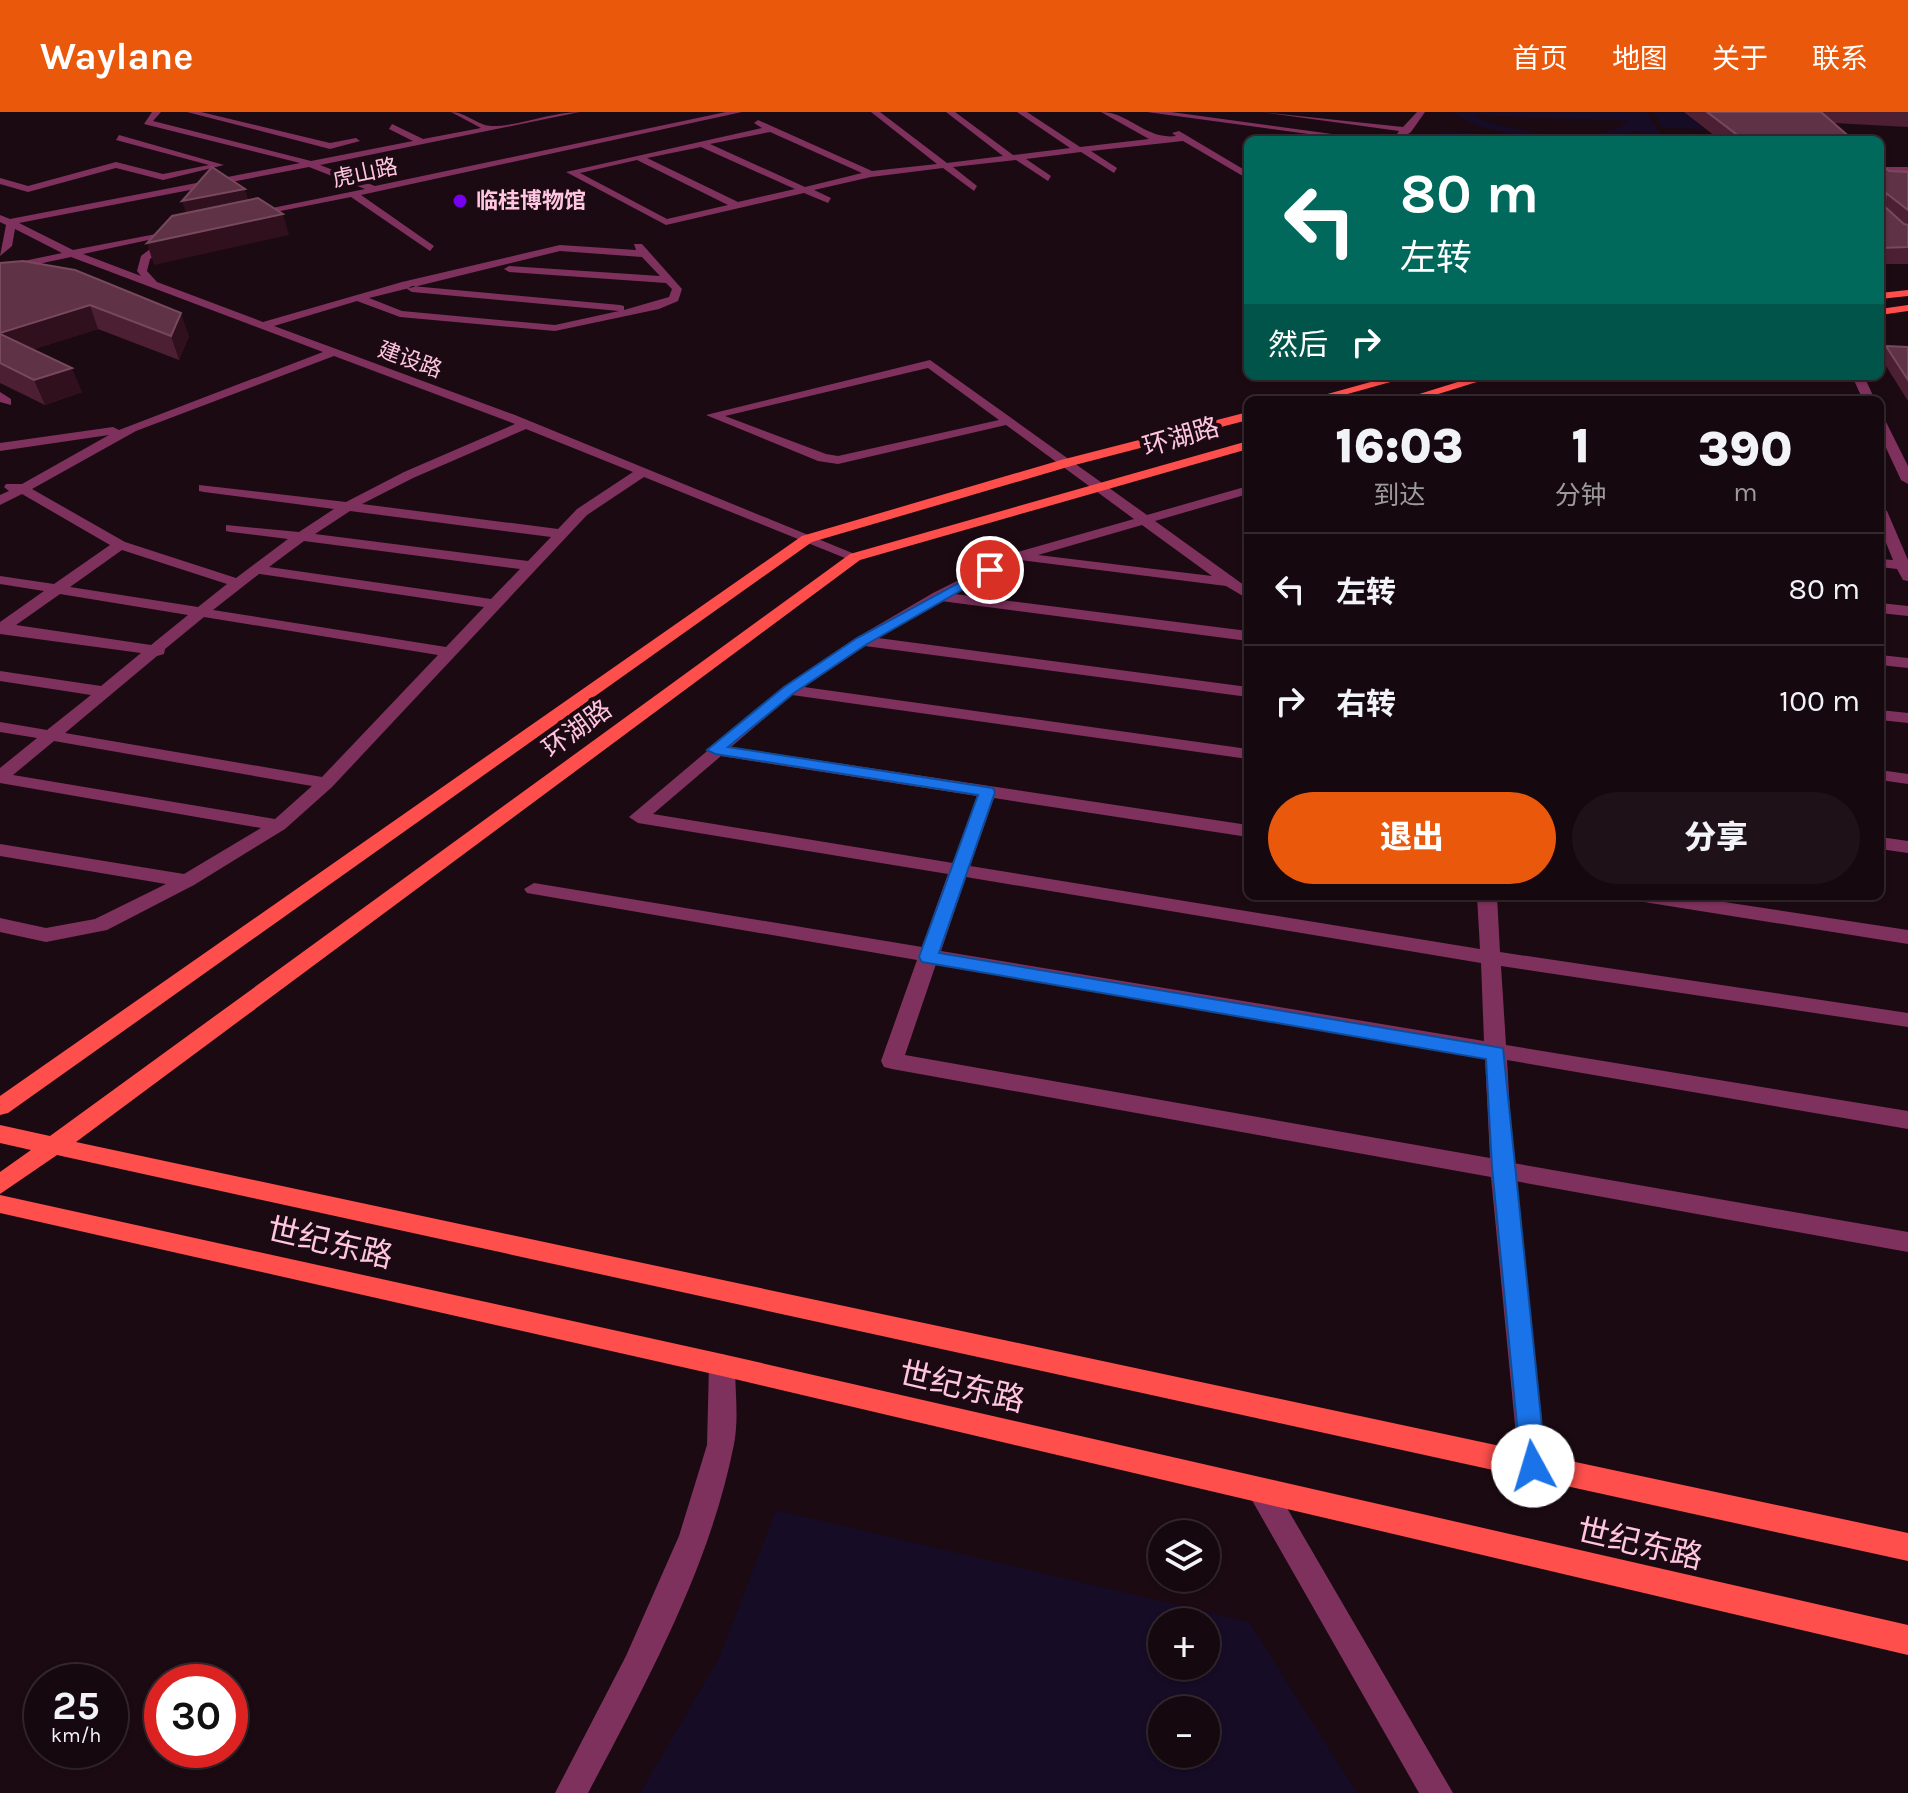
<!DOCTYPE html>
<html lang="zh">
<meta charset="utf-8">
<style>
:root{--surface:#15080e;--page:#1e1117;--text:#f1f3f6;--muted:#9d9a9e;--line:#34292e;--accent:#ea580c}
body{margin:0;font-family:Karla,"Noto Sans SC",sans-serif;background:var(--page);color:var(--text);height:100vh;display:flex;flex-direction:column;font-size:30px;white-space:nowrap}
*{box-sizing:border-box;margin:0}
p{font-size:26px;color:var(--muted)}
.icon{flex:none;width:44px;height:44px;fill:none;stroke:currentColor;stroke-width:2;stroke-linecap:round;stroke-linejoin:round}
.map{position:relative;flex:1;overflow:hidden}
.sheet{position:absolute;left:1244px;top:284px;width:640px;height:504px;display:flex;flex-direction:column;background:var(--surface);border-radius:12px;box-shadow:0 2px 6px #0004,0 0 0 2px var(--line)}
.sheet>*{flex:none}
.guide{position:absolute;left:1244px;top:24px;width:640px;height:244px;border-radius:12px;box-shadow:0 2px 6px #0004,0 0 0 2px var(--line);background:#00695c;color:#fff;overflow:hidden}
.fabs{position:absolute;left:1148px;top:1408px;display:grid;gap:16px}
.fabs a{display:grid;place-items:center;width:72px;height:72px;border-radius:50%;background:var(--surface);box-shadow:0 2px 6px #0004,0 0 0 2px var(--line);font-size:40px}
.speed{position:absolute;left:24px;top:1552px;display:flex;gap:16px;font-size:40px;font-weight:700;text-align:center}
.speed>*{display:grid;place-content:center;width:104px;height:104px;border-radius:50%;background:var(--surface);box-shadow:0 2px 6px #0004,0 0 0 2px var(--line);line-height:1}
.speed small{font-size:20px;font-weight:400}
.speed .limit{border:12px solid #d22;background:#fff;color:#111}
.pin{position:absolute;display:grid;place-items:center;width:68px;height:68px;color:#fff;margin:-34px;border:4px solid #fff;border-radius:50%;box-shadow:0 2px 8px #0007}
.me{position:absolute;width:88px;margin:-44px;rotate:354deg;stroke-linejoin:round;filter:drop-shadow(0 0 6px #0008)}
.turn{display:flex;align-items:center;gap:28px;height:168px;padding:0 24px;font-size:36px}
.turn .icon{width:104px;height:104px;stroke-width:2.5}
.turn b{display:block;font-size:56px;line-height:68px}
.then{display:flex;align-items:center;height:76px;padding:0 24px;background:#0003;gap:16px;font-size:30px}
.eta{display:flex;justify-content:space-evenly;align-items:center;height:136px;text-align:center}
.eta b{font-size:48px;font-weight:800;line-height:56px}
.button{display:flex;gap:16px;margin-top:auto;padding:16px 24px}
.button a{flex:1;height:92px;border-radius:48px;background:var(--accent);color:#fff;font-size:32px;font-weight:800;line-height:92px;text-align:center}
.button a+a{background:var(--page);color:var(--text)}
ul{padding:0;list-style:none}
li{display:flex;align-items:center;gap:24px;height:112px;padding:0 24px;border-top:2px solid var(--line)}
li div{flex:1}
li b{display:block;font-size:30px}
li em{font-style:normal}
header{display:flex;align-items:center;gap:48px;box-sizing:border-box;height:112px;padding:0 40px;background:var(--accent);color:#fff}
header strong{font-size:38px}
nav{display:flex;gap:44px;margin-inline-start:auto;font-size:28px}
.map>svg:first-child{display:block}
</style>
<header>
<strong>Waylane</strong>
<nav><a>首页</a><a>地图</a><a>关于</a><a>联系</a></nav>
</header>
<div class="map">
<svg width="1908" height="1681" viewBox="0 0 1908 1681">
<rect width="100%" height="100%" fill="#1c0a12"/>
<path fill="#160c26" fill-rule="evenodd" d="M1451,0H1647L1662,26L1642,25L1639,19L1590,27L1519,23V28H1438V19L1515,23L1477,14ZM1473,3L1629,9C1601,35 1504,20 1473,3Z
M1653,0H1692L1704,17L1663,16Z
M776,1398L1249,1510L1357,1681H640L719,1546ZM1206,1510V1554H1162V1510ZM1206,1598V1642H1162V1598Z"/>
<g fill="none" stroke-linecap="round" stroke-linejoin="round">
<path fill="#7f315d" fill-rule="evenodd" d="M152,0H161L153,9L311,49L413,29L389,17L392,12L423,27L481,16L451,0C466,0 478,14 492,14C521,14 550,0 580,0L320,53L375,74L726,0H742L361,83L434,134L430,139L351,85L250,105L253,100L365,77L309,55L19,111L73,138L182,117V121L176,123L177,127L150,147L147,159L157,170L263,210L402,170L560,133L636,138L634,132H642L682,177L678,189L659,197L555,219L400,205L357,189L274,214L515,303L862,445L850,448L644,365L587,403L332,675L285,717L194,773L107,818L46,830L0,820V806L46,816L95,807L166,772L0,744V732L184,762L261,716L0,671V656L37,626L0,620V610L47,618L91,583L0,569V559L101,574L141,541L0,522V510L44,479L0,472V464L54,472L110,433L22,382L0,393V383L9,379L4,375L6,372H22L109,323L0,339V331L113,315L119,318L323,240L71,145L0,160V154L62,141L15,117L12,134L0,144L6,113L0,110V103L10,107L300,51L144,12ZM167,124L141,144L137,159L141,164L83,142ZM560,139L642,145L660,164L509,154L504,157L509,160L666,171L672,177L669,185L624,198V194L620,193L412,174L407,177L412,180L619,199L555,213L402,199L369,186ZM334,244L515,312L404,360L346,390L199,373V379L204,380L334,397L299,420L226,413V419L231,420L288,427L236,466L125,430L32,377L136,319ZM526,317L633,360L577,397L558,417L362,392L413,366ZM350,399L551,425L528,449L315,422ZM304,429L520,457L491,487L269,455ZM122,438L227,472L198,495L70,475ZM259,462H260L484,495L446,535L213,498ZM60,482L188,503L151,533L16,513ZM204,505L438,543L322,665L65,621L157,544L164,542L165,537ZM54,629L312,674L275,707L13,663Z
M187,0H201L330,31L356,26L360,29L330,37Z
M871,0H880L947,51L1003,44L946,0H955L1013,43L1070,36L1017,0H1027L1080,35L1149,27L1101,0C1129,0 1146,28 1176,24L1172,21L1179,19L1248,60V67L1183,29L1091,39L1117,56L1114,61L1081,40L1026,47L1051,64L1048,69L1016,48L953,55L977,74L974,79L943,56L871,65L814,78L831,86L828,91L804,81L666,113L566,60L762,16L754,11L758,8L872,59L937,52ZM770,20L862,61L805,75L710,32ZM701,35L795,77L738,90L647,46ZM637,48L728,93L667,107L580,61Z
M1147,0H1171L1376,28H1352Z
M1261,0L1403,15L1417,0H1425L1411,20L1399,28L1395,25L1399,19Z
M119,23L224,53L163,68L116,56L28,80L0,72V66L28,74L116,50L163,62L209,53L116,28Z
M1880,55H1908V61H1880Z
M930,248L1147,403L1248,374V382L1155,409L1248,476V487L1226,474L1020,448L955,482L1248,519V529L941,489L878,526L1248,575V585L865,534L804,575L1248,637V647L792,583L731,635L1248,713V725L994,686L970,754L1480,837L1477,784H1497L1500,840L1908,901V915L1501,854L1506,933L1908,999V1017L1507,948L1513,1051L1908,1120V1140L1515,1069L1547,1354L1543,1363L1533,1367L1523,1363L1519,1354L1491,1065L892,957L884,955L881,949L917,848L527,781L524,777L534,771L922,835L948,762L638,711L629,705L783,575L856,526L933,481L1011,442L1134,407L1006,313L838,352L818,349L706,303ZM928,256L999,308L838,344L826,342L725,304ZM1142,413L1212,464L1038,443ZM721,644L977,684L953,751L653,702ZM966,765L1481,851L1484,929L941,839ZM936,852L1485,945L1490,1046L905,943Z
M1852,264H1864L1875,288H1863Z
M0,280L11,287V293L0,290Z
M1880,306L1886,310L1908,354V372L1901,368L1880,323Z
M1880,395L1887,399L1908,448V469L1903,468L1897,457L1880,455V447L1893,448L1880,416Z
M1880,491L1908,494V504L1880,501Z
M1880,543L1908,546V556L1880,553Z
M1880,598L1908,601V611L1880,608Z
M1880,658L1908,662V672L1880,668Z
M1880,725L1908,729V741L1880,737Z
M1634,784H1685L1908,818V832L1644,790Z
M722,1242L731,1245L735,1253C735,1279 739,1306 734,1332C710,1455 646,1571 588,1681H555L626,1544L679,1424L707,1333L709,1253L713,1245Z
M1263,1368L1273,1372L1453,1681H1419L1253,1390L1249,1381L1253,1372Z"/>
<path fill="#ff4f4c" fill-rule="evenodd" d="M1908,178V184L1880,187V181Z
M1908,193V199L1880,203V197Z
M1392,264H1412L1326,288H1306Z
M1477,264H1496L1419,288H1400Z
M1248,300V308L1071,354L812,430L8,1001L0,1003V984L802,424L1061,348Z
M1248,329V337L860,448L76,1030L1908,1421V1449L57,1043L0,1082V1060L31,1038L0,1031V1013L50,1024L850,442Z
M0,1083L722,1242L1908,1513V1543L722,1264L0,1101Z"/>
</g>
<path fill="#4c2032" d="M1684,0H1908V15L1834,11L1853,28H1720Z
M1880,51L1889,59L1908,60V152H1880Z
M0,151L189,224L179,248L98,217L34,237L82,280L45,293L0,271Z
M1886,234L1908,235V289L1881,246Z"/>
<path fill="#30101d" d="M245,77L251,98L189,111L182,89Z
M283,102L289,123L154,153L147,131Z
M90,193L98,217L9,245L0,221Z
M181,201L189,224L179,248L171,224Z
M72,256L82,280L45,293L34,268Z"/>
<path fill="#5f3245" stroke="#78495d" stroke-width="2" d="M1707,0H1821L1853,28H1744Z
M1880,51L1889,59L1908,60V98L1886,81L1884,94L1904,112L1908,113V135L1880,136Z
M212,55L245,77L182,89Z
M258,86L283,102L147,131L172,104Z
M23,149L75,158L181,201L171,224L90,193L0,221V151Z
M0,222L72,256L34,268L0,251Z
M1886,234L1908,235V268Z"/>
<path fill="#1a73e8" stroke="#114b97" stroke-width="2" d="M986,456L997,458L867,532L794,581L728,635L993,676L995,680L939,841L1503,936L1546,1354L1542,1362L1533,1366L1525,1362L1521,1354L1492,1055L1486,947L922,850L919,845L978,683L715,642L707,638L784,575L857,526Z"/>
<circle fill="#7700f0" stroke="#1c0a12" stroke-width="3" cx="460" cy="89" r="8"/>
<g text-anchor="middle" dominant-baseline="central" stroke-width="8" stroke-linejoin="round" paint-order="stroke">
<g font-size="22" fill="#ffc5e1" stroke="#1c0a12">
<text transform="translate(365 61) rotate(-12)">虎山路</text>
<text transform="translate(410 248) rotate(20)">建设路</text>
</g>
<g font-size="22" font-weight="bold" fill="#ffc5e1" stroke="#1c0a12" text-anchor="start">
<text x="476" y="89">临桂博物馆</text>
</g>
<g font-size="26" fill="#ffc5e1" stroke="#1c0a12">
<text transform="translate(1181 325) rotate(-16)">环湖路</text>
<text transform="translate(577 617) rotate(-36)">环湖路</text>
</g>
<g font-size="32" fill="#ffc5e1" stroke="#1c0a12">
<text transform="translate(330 1131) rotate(13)">世纪东路</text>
<text transform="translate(962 1275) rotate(13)">世纪东路</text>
<text transform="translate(1640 1432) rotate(13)">世纪东路</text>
</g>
</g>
</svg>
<div class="fabs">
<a><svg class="icon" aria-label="layers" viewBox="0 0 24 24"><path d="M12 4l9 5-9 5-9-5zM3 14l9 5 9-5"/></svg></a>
<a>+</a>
<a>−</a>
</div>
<div class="speed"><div>25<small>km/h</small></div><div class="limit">30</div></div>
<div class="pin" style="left:990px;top:458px;background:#d93025"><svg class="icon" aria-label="arrive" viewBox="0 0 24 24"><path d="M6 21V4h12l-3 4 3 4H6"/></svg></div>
<svg class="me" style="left:1533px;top:1354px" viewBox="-20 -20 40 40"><circle r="19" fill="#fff"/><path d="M0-13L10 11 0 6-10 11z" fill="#1a73e8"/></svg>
<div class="guide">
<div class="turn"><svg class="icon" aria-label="left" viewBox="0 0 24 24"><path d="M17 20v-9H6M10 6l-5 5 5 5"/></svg><div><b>80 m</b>左转</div></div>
<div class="then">然后<svg class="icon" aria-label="right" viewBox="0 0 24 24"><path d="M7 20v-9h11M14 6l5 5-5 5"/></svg></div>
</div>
<section class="sheet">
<div class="eta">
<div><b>16:03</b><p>到达</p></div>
<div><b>1</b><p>分钟</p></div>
<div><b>390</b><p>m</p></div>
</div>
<ul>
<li><svg class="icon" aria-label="left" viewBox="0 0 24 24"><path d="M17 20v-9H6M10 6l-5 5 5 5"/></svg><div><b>左转</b></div><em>80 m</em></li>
<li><svg class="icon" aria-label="right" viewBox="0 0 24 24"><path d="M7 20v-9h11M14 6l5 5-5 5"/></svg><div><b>右转</b></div><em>100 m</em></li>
</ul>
<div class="button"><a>退出</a><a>分享</a></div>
</section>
</div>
